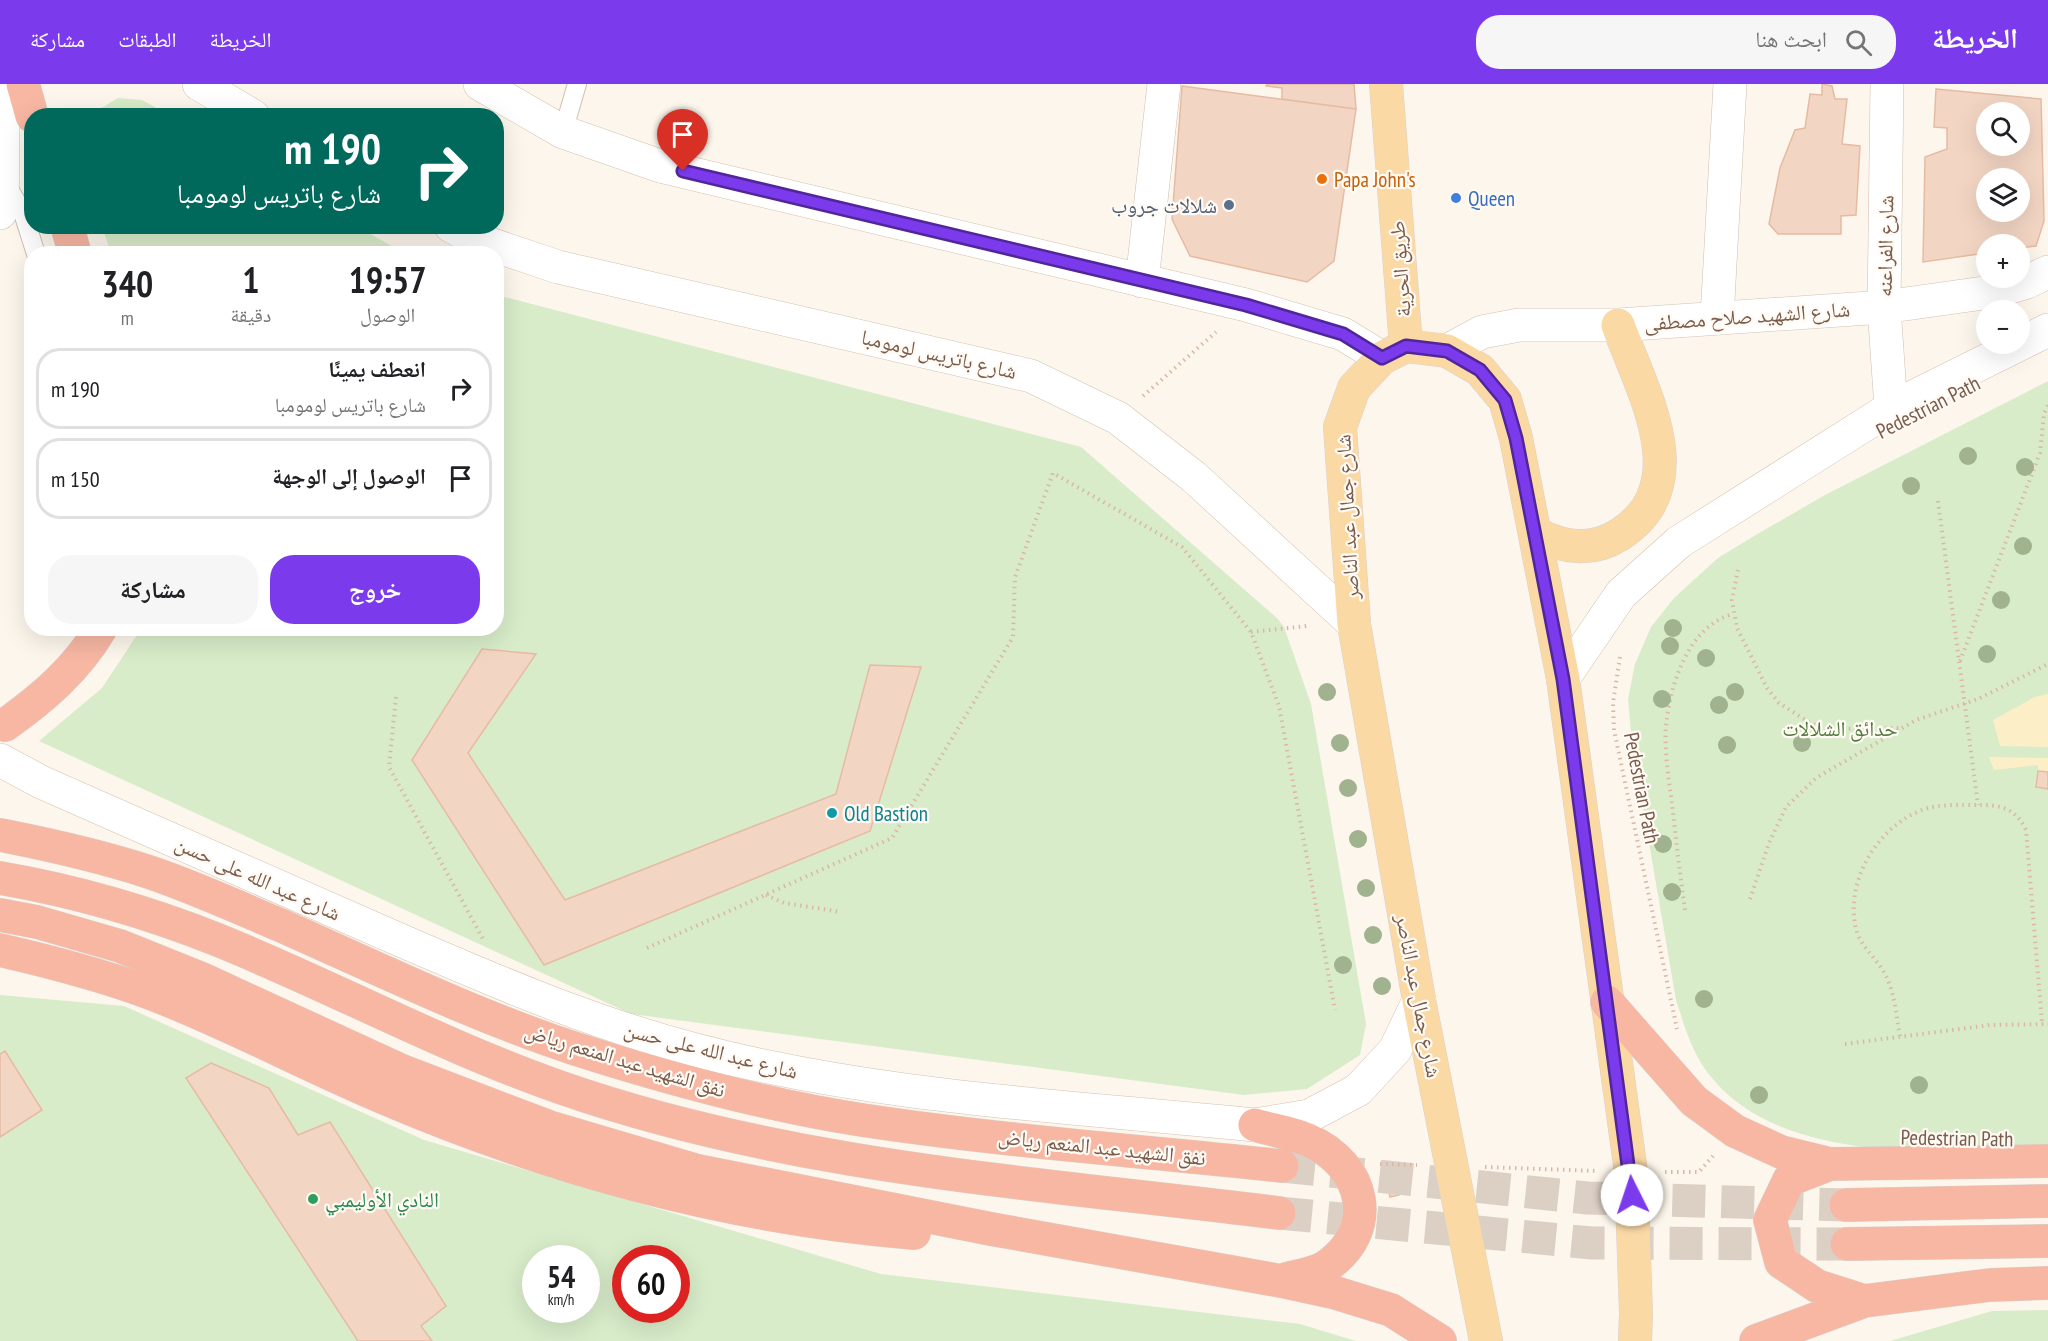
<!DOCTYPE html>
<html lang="ar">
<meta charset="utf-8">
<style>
:root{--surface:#fff;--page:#f6f6f6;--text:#202124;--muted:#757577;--line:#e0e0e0;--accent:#7c3aed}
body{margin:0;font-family:"PT Sans Narrow","Noto Naskh Arabic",sans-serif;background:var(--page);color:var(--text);direction:rtl;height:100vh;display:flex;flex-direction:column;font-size:22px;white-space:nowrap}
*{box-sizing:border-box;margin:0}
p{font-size:20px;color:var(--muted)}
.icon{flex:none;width:33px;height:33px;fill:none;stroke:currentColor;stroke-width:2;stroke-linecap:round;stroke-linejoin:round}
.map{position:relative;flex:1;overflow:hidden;direction:ltr}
.side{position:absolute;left:24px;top:162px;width:480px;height:390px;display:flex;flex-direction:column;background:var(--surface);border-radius:24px;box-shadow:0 6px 24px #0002;direction:rtl}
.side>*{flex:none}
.banner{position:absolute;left:24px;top:24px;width:480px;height:126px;border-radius:24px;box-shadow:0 6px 24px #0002;direction:rtl;background:#00695c;color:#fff;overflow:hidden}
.buttons{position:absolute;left:1976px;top:18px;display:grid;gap:12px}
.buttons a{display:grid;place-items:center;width:54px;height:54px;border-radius:50%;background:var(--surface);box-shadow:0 6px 24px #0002;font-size:30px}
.speed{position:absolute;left:522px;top:1161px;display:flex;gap:12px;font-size:30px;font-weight:700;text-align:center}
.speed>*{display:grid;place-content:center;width:78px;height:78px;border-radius:50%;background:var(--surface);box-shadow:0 6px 24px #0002;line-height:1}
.speed small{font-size:15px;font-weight:400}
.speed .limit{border:9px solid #d22;background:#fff;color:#111}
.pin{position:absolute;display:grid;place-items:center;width:51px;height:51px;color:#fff;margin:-62px -26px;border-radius:50% 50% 50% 0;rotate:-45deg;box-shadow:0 0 6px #0007}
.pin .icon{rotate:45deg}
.me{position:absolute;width:66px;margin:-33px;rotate:356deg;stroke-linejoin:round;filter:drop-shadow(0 0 4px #0008)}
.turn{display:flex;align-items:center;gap:21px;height:126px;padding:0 24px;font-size:27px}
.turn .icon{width:78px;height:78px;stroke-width:2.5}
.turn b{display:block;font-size:42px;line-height:51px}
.eta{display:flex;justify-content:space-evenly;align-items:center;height:102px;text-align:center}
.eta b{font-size:36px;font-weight:700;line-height:42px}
.cta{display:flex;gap:12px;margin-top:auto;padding:12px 24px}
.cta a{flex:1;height:69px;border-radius:24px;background:var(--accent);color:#fff;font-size:24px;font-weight:700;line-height:69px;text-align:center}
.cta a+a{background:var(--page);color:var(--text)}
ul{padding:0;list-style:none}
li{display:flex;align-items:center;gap:18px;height:81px;margin:0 12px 9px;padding:0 12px;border:3px solid var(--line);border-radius:24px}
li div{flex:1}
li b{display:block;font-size:22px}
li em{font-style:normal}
header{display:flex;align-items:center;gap:36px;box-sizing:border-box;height:84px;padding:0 30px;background:var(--accent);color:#fff}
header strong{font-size:28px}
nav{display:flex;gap:33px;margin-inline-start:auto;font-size:21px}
.search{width:420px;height:54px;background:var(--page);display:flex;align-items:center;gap:15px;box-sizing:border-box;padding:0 21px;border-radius:24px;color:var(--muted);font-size:22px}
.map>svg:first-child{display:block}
</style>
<header>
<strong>الخريطة</strong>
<div class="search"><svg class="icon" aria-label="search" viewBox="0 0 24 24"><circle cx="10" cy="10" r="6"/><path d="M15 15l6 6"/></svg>ابحث هنا</div>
<nav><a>الخريطة</a><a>الطبقات</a><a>مشاركة</a></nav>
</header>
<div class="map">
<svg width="2048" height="1257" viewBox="0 0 2048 1257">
<rect width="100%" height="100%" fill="#fdf6ec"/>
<path fill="#d8ecc9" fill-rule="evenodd" d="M118,14L142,16L169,31H97L98,26Z
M102,143H358L404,169H111Z
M497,211L1081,363L1277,534L1284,543L1311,620L1366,940L1360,971L1307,1005L1244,1011L631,930L39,657L102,604L141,545L496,544Z
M2048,297V1067C1946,1067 1784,1082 1712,994C1693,972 1685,944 1676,916L1632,660L1628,615L1635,580L1651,543L1674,514L1718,474L1754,452L1825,411Z
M0,911L124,922L424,1056L881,1190L1300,1240L1356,1257H0ZM536,1174H586V1226H536ZM626,1174H676V1226H626Z
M2048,1226V1257H1890L1992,1227Z"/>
<path fill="#fcefc7" d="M2048,610V663L2000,662L1993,636L2035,613Z
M1989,673L2048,674V688L2038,687V681L1994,686Z"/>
<path fill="#f3d5c3" stroke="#e6bba3" stroke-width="1.5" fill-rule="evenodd" d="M1267,0H1354L1356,25L1282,15V4L1266,2Z
M1822,0L1832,2L1835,15H1847L1842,60L1860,62L1856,131L1841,132V150H1778L1769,140L1780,84L1795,46L1805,44L1810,10L1822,11Z
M1182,2L1356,25L1334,177L1307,198L1190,172L1172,135Z
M1936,5L2041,15L2044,137L2036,162L2019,164V160H1986V169L1923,178L1925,73L1947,65V44L1934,43ZM1986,28H2019V62H1986ZM1986,94H2019V128H1986Z
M482,565L536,570L468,669L565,816L836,710L870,581L921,583L870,747L544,881L412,676Z
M2038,687L2048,688V705L2036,703Z
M5,967L42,1026L0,1053V970Z
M211,979L269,1004L298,1051L330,1038L446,1222L421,1242L432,1257H358L186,994Z
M1393,1086L1399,1111L1390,1113L1384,1088Z"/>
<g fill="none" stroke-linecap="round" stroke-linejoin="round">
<path stroke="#dcd0c4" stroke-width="33" stroke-dasharray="33 16" stroke-linecap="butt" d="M1282,1082L1587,1114L1846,1121
M1279,1129L1592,1159L1847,1160"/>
<g stroke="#d1beb0" stroke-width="20">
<path id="lane" d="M563,48L577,0
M5,98L23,129L36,170"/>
</g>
<g stroke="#d1beb0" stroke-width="34">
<path id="street" d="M1887,0L1884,223L1891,324
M1142,197L1164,0
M1717,234L1730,0"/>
</g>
<g stroke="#d6c0b0" stroke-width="34">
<path id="secondary" d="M199,0L253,32
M480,0L563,48L660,82L1246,221L1343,250L1382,274
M0,129L3,94L2,0
M451,142L478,156L558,183L1031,292L1118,334L1194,393L1354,540
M1447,267L1482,248L1519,241H1618L1884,223L1998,207L2027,198L2048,188
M1563,595L1621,510L1679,458L1891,324L2048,246
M0,676L41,698L93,721C190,764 287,806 384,849C485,893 586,937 692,965C875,1014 1068,1022 1255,1041L1309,1032L1358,1006L1395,966L1419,916"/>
</g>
<g stroke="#dad1cd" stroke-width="34">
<path id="primary" d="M1386,0L1406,262
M1537,450C1563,464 1592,468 1619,451C1698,401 1642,307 1618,241
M1486,1257L1419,916L1354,540L1340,343L1354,304L1382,274L1406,262L1447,267L1480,286L1505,316L1516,354L1563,595L1631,1088L1636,1229L1635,1257"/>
</g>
<g stroke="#dad1cd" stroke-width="34">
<path id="highway" d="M23,0L32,32
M67,142L75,170
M5,641C43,614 77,585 101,544
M0,751C51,761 100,772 149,788C194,803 237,823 280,841C377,884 475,932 576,965C670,995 765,1021 862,1036C1001,1057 1142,1067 1282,1082
M0,794C75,807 148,828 218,856C334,903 444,963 562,1004C792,1084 1039,1099 1279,1129
M0,831L37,838L120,862L202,895L402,987L549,1043L698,1087L991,1145L1281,1197L1336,1209L1391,1226L1440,1257
M0,866C52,878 103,891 153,910C233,941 308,982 387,1015C554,1086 733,1134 914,1149
M1607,918L1694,1017L1735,1047L1781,1068L1830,1080L2048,1077
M1255,1041C1272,1046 1292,1049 1308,1056C1365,1081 1380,1145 1327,1182C1316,1190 1296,1192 1283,1196
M1830,1080L1789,1096L1770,1136L1781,1178L1817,1202L1864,1217
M1846,1121L2048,1117
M1847,1160L2048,1157
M1756,1257L1864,1217L1990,1201L2048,1199"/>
</g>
<path stroke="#d9b8a5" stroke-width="4" stroke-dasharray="1.5 4.5" stroke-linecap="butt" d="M1143,312L1216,248
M1938,417L1978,721
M1738,486L1732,516L1737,544L1767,604L1779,619L1810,639L1828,645L1899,644
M1251,548L1307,542
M1620,573L1613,619L1614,646L1677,945
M1960,577L2040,369L2044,330L2048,321
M396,613L389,683L483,855
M766,811L784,819L841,828
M1750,815L1769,759L1786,723L1816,694L1916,636L1978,615L2048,580
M1685,826C1680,791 1676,756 1672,720C1669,695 1664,668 1666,642C1670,601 1688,542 1733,530
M647,864L892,754L1013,553L1015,493L1053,389L1182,463L1251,548L1279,622L1335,926
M1900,952C1896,931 1895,909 1885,890C1877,875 1862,864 1857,848C1842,797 1881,735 1932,723C1943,721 1954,721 1964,721C1991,721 2013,718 2026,746L2042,939
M1845,960L1990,941L2048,940
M1380,1080L1417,1081
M1485,1083L1597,1087
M1665,1088H1699L1713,1072"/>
<use href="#lane" stroke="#fff" stroke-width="18"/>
<use href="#street" stroke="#fff" stroke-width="33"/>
<use href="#secondary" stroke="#fff" stroke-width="33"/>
<use href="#primary" stroke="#fbd9a5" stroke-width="33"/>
<use href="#highway" stroke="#f7b7a3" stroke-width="33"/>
</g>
<g fill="#a0b28e">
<circle cx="1968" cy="372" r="9"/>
<circle cx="2025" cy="383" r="9"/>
<circle cx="1911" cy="402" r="9"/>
<circle cx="2023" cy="462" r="9"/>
<circle cx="2001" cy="516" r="9"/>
<circle cx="1673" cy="544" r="9"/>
<circle cx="1670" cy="562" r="9"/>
<circle cx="1987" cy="570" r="9"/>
<circle cx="1706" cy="574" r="9"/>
<circle cx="1327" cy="608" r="9"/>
<circle cx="1735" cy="608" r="9"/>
<circle cx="1662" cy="615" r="9"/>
<circle cx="1719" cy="621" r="9"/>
<circle cx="1340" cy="659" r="9"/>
<circle cx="1802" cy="659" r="9"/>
<circle cx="1727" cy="661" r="9"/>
<circle cx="1348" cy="704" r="9"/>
<circle cx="1358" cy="755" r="9"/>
<circle cx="1663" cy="760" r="9"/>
<circle cx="1366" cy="804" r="9"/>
<circle cx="1672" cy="808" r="9"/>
<circle cx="1373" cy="851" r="9"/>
<circle cx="1343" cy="881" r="9"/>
<circle cx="1382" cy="902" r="9"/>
<circle cx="1704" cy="915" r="9"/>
<circle cx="1919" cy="1001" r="9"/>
<circle cx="1759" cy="1011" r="9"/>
</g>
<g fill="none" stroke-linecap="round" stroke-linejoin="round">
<g stroke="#51269a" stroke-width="15">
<path id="route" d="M683,87L1246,221L1343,250L1382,274L1406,262L1447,267L1480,286L1505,316L1516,354L1563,595L1632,1111"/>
</g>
<use href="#route" stroke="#7c3aed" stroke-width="10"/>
</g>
<circle fill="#e8710a" stroke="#fffaf3" stroke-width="2" cx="1322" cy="95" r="6"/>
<circle fill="#3f7fe0" stroke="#fffaf3" stroke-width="2" cx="1456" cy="114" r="6"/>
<circle fill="#5c6f8a" stroke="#fffaf3" stroke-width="2" cx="1229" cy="121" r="6"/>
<circle fill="#0f9aa8" stroke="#fffaf3" stroke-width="2" cx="832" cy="729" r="6"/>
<circle fill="#2e9e5b" stroke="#fffaf3" stroke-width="2" cx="313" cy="1115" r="6"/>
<g text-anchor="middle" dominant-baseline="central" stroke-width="4.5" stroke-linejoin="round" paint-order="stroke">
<g font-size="21" fill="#c56008" stroke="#fffaf3" text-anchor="start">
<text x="1334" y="95">Papa John's</text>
</g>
<g font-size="21" fill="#366cbe" stroke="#fffaf3" text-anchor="start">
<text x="1468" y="114">Queen</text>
</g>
<g font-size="21" fill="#4e5e75" stroke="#fffaf3" text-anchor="end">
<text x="1217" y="121">شلالات جروب</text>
</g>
<g font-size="21" fill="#7a5c4d" stroke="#fffaf3">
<text transform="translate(1885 162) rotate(-89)">شارع الفراعنه</text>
<text transform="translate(1400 185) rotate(-94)">طريق الحرية</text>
<text transform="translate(1747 232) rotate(-4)">شارع الشهيد صلاح مصطفى</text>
<text transform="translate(939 270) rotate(13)">شارع باتريس لومومبا</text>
<text transform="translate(1928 323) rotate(-27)">Pedestrian Path</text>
<text transform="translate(1347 433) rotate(-93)">شارع جمال عبد الناصر</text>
<text transform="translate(1642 704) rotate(79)">Pedestrian Path</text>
<text transform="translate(258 794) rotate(24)">شارع عبد الله على حسن</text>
<text transform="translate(1419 912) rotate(79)">شارع جمال عبد الناصر</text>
<text transform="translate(711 966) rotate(14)">شارع عبد الله على حسن</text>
<text transform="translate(625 976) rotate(17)">نفق الشهيد عبد المنعم رياض</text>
<text transform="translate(1957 1054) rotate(1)">Pedestrian Path</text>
<text transform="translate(1102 1063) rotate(6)">نفق الشهيد عبد المنعم رياض</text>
</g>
<g font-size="21" fill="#537a41" stroke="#fffaf3">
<text x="1840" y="644">حدائق الشلالات</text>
</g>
<g font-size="21" fill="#0d838f" stroke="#fffaf3" text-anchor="start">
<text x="844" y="729">Old Bastion</text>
</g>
<g font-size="21" fill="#27864d" stroke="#fffaf3" text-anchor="start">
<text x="325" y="1115">النادي الأوليمبي</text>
</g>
</g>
</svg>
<div class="buttons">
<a><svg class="icon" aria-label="search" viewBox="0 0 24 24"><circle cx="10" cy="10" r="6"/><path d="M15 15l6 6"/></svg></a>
<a><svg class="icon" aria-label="layers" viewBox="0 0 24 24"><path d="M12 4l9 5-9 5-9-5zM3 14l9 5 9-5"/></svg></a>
<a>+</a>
<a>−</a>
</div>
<div class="speed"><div>54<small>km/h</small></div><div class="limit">60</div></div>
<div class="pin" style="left:683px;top:87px;background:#d93025"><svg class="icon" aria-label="arrive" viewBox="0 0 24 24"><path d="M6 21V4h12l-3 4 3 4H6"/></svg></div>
<svg class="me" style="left:1632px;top:1111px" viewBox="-20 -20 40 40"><circle r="19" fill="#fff"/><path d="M0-13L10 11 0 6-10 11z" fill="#7c3aed"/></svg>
<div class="banner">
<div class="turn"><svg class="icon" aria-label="right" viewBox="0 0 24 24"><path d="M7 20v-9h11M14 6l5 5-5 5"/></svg><div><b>190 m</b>شارع باتريس لومومبا</div></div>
</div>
<section class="side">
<div class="eta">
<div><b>19:57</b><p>الوصول</p></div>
<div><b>1</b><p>دقيقة</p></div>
<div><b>340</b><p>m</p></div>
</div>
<ul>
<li><svg class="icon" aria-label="right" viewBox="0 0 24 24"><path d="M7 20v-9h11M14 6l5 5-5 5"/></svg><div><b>انعطف يمينًا</b><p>شارع باتريس لومومبا</p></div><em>190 m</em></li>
<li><svg class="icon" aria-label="arrive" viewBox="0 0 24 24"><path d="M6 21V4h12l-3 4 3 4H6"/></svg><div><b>الوصول إلى الوجهة</b></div><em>150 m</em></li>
</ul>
<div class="cta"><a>خروج</a><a>مشاركة</a></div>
</section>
</div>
